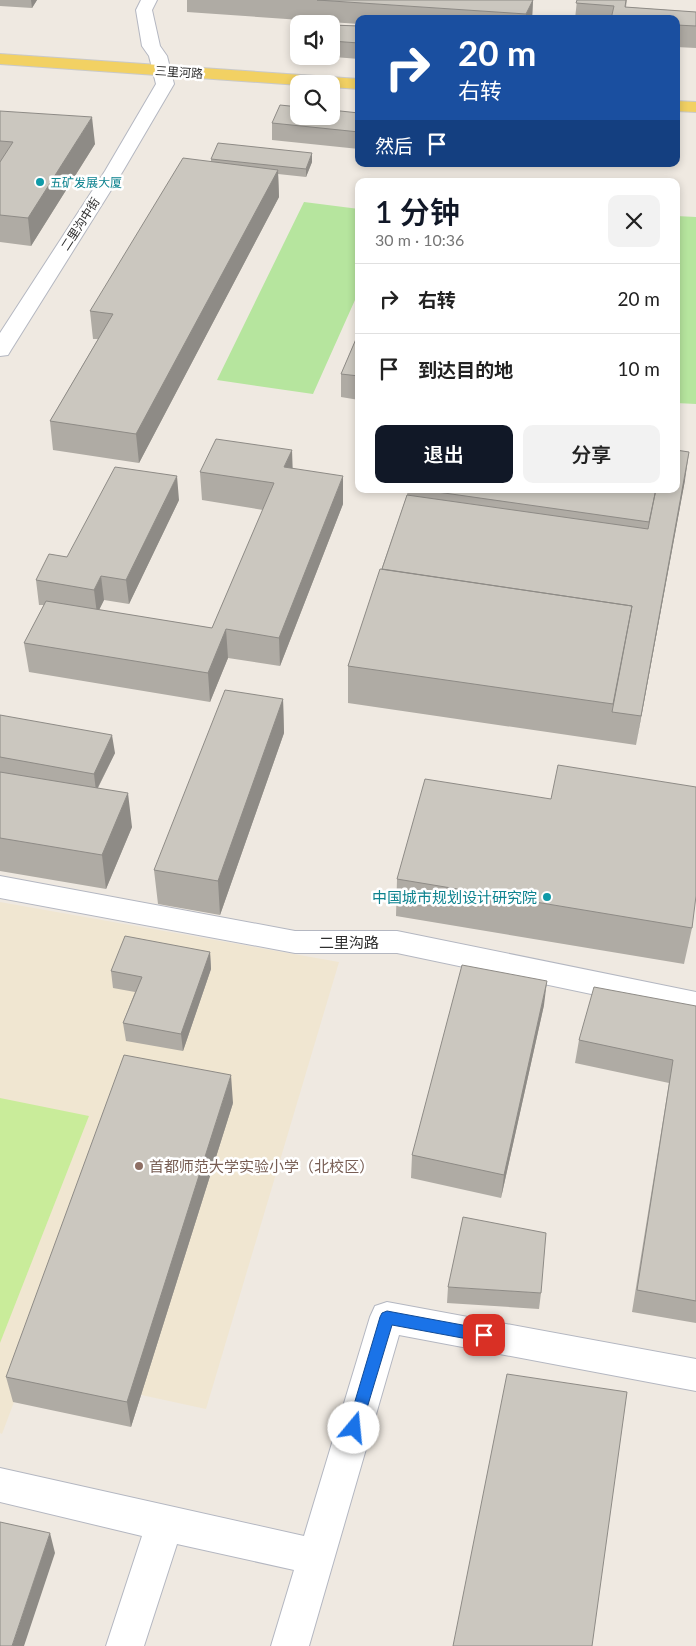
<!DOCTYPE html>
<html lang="zh">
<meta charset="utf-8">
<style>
:root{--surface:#fff;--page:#f2f2f2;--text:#222;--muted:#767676;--line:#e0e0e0;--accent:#111827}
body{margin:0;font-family:Lato,"Noto Sans SC",sans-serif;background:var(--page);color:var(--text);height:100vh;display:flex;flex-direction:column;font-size:19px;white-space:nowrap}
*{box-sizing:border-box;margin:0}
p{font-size:16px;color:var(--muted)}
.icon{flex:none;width:28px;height:28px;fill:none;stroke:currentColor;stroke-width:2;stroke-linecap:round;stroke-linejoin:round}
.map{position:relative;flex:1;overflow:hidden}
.details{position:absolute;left:355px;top:178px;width:325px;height:315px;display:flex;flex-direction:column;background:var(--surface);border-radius:10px;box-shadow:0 2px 8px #0003}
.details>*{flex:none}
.guide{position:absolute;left:355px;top:15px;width:325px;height:152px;border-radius:10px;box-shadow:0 2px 8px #0003;background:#1a4fa0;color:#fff;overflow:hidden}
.fabs{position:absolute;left:290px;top:15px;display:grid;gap:10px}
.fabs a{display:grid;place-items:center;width:50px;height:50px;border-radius:10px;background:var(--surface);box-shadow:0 2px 8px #0003;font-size:25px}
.pin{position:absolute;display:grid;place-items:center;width:42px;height:42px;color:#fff;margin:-21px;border-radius:10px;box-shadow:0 2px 8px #0006}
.me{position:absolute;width:55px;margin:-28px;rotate:17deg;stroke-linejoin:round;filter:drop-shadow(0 0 4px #0008)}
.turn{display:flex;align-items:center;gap:18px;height:105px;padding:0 20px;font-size:22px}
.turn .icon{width:65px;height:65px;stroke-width:2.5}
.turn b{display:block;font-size:35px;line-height:42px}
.then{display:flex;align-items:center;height:48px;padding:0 20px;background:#0003;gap:10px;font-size:19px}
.round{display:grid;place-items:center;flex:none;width:52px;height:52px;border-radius:10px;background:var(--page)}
.headline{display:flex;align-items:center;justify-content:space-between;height:85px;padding:0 20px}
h1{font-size:30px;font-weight:600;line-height:38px;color:var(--accent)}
.cta{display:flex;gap:10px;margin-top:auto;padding:10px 20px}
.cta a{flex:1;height:58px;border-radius:10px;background:var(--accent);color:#fff;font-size:20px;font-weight:600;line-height:58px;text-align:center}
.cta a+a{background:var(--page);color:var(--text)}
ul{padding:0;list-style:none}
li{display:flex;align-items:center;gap:15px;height:70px;padding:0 20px;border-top:1px solid var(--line)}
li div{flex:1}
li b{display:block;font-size:19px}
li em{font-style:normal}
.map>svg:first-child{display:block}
</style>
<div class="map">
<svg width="696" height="1646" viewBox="0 0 696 1646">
<rect width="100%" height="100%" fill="#efe9e1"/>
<path fill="#f0e6d1" d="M0,902L339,962L206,1409L26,1370L2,1434L0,1433Z"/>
<path fill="#b6e59e" d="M304,202L359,209V291L313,394L217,380Z
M676,216L696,217V404L676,403Z"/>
<path fill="#c9ec9a" d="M0,1098L89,1116L0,1343Z"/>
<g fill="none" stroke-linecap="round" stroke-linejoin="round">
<g stroke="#b4b7c1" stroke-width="2">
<path id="minor" d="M141,0H157L152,10L160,46L167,56L174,84L123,171L11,350L8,355L0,356V333L105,171L156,84L149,56L142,46L136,10Z
M0,876L295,931H397L696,992V1016L397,953H295L0,898Z
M387,1302L696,1359V1391L399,1335L309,1646H271L294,1570L177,1544L144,1646H106L142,1536L0,1502V1468L304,1536L370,1317L375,1306Z"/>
</g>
<g stroke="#c9c9c9" stroke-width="2">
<path id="major" d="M0,54L359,79V89L331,87V84L299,85L0,64Z
M676,101L696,102V112L676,111Z"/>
</g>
<use href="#minor" fill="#fff" fill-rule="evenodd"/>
<use href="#major" fill="#f2d163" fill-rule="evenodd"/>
</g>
<path fill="#afaba4" d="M0,0H37L32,8L0,6Z
M187,0H533L532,19H359V24L187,12Z
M577,0H627L626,7L696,12V48L676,47V19H575Z
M331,25L359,26V59L322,56H331Z
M293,38L299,39V55L294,54Z
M0,111L95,144L31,246L0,242Z
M359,113V149L272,140V123Z
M211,159L312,162L306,177L278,174L279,197L139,463L53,450L50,421L98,339H93L90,311L211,162Z
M359,332V400L341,397V374Z
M292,468L343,504L280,666L228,658L210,702L29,672L24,643L44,605H39L36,580L67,557L179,500L129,604L104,600L99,610L212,628L263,510L202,500L200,472Z
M685,480L636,745L348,703V666L407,495L408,489H676Z
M283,699L284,733L220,915L158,904L154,870Z
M0,715L115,753L98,788L132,827L106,889L0,871Z
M551,799L692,928L684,964L396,916L397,879Z
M210,952L211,969L183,1051L126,1041L123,1023L135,992L113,988L111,971Z
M544,1005L501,1198L411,1178L412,1155Z
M696,1006V1323L632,1312L669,1083L575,1063L579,1040Z
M233,1103L131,1427L13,1402L6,1377Z
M448,1287L541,1293L539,1309L447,1303Z"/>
<path fill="#8e8b86" d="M31,0H37L32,8Z
M533,0L532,19H526V14Z
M92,117L95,144L31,246L28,218Z
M312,153V162L306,177V169Z
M278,170L279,197L139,463L136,434Z
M292,450L293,478L284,467Z
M689,452L685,480L636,745L641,716Z
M177,476L179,500L129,604L126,580Z
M343,476V504L280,666L279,638Z
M101,576L104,600L97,614L94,590Z
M226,629L228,658L210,702L208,673Z
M283,699L284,733L220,915L218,881Z
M112,735L115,753L96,791L94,774Z
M128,793L132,827L106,889L102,855Z
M210,952L211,969L183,1051L181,1034Z
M547,981L544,1005L501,1198L504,1175Z
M231,1075L233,1103L131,1427L127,1402Z
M50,1533L55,1553L24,1646H12Z"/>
<path fill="#cbc7bf" stroke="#8e8b86" d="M317,0H533L526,14Z
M577,0H626L625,7L696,12V26L676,25V19H611L614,6L576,3Z
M299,22L319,24H299V39L293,38Z
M331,25L359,26V43L331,41Z
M280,105L299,107V116H331V110L359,113V132L272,123Z
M0,111L92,117L28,218L0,215V162L13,142L0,141Z
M218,143L312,153L306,169L211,159Z
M183,158L278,170L136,434L50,421L113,314L90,311Z
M359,332V376L341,374Z
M216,439L292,450L284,467L343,476L279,638L226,629L208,673L24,643L46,601L212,628L274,483L200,472Z
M676,450L689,452L641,716L612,712L632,606L382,569L407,495L648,529L656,489H676Z
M115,467L177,476L126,580L101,576L94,590L36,580L49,554L67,557Z
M416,489H656L649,522Z
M380,569L632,606L613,704L348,666Z
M225,690L283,699L218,881L154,870Z
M0,715L112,735L94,774L0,757Z
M558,765L696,787V896L692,928L397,879L425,779L551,799Z
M0,772L128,793L102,855L0,838Z
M125,936L210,952L181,1034L123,1023L142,977L111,971Z
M462,965L547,981L504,1175L412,1155Z
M594,987L696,1006V1301L637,1290L673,1060L579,1040Z
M124,1055L231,1075L127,1402L6,1377Z
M463,1217L546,1233L541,1293L448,1287Z
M507,1374L627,1392L592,1646H453Z
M0,1522L50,1533L12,1646H0Z"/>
<path fill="#1a73e8" stroke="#114b97" d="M387,1311L484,1329L489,1331L491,1335L489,1340L484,1342L392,1325L361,1428L359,1433L354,1435L349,1433L347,1428L380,1317L382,1313Z"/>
<g fill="#0f9aa8" stroke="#fff" stroke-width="2">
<circle cx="40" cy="182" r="5"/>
<circle cx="547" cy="897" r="5"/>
</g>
<circle fill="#8d6e63" stroke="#fff" stroke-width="2" cx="139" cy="1166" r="5"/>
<g text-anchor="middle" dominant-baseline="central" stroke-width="5" stroke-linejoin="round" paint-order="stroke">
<g font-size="12" fill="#2e2e2e" stroke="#fff">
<text transform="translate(179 72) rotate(4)">三里河路</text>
<text transform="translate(80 224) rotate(-57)">二里沟中街</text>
</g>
<g font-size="12" fill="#0d838f" stroke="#fff" text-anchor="start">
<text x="50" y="182">五矿发展大厦</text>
</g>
<g font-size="15" fill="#0d838f" stroke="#fff" text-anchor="end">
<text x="537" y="897">中国城市规划设计研究院</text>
</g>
<g font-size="15" fill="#2e2e2e" stroke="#fff">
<text x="349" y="942">二里沟路</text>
</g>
<g font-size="15" fill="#785e54" stroke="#fff" text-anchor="start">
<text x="149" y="1166">首都师范大学实验小学（北校区）</text>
</g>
</g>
</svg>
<div class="fabs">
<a><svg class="icon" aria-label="sound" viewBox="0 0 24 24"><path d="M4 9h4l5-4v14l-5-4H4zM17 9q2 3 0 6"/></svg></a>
<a><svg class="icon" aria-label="search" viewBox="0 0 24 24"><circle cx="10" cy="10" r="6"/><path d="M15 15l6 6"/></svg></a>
</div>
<div class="pin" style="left:484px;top:1335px;background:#d93025"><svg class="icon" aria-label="arrive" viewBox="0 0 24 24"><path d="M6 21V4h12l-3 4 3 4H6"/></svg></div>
<svg class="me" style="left:354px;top:1428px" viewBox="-20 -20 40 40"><circle r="19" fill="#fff"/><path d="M0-13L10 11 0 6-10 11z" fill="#1a73e8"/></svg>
<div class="guide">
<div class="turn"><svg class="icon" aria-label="right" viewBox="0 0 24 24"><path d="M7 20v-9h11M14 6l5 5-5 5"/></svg><div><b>20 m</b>右转</div></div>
<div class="then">然后<svg class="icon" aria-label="arrive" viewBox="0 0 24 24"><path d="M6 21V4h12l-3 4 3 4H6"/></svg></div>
</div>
<section class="details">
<div class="headline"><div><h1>1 分钟</h1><p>30 m · 10:36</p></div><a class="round"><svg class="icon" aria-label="close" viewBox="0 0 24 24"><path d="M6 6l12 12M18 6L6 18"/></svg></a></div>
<ul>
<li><svg class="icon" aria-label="right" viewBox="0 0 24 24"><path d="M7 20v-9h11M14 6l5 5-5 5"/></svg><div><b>右转</b></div><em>20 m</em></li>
<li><svg class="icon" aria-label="arrive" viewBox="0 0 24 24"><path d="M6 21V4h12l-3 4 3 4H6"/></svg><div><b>到达目的地</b></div><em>10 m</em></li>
</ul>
<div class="cta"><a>退出</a><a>分享</a></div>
</section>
</div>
